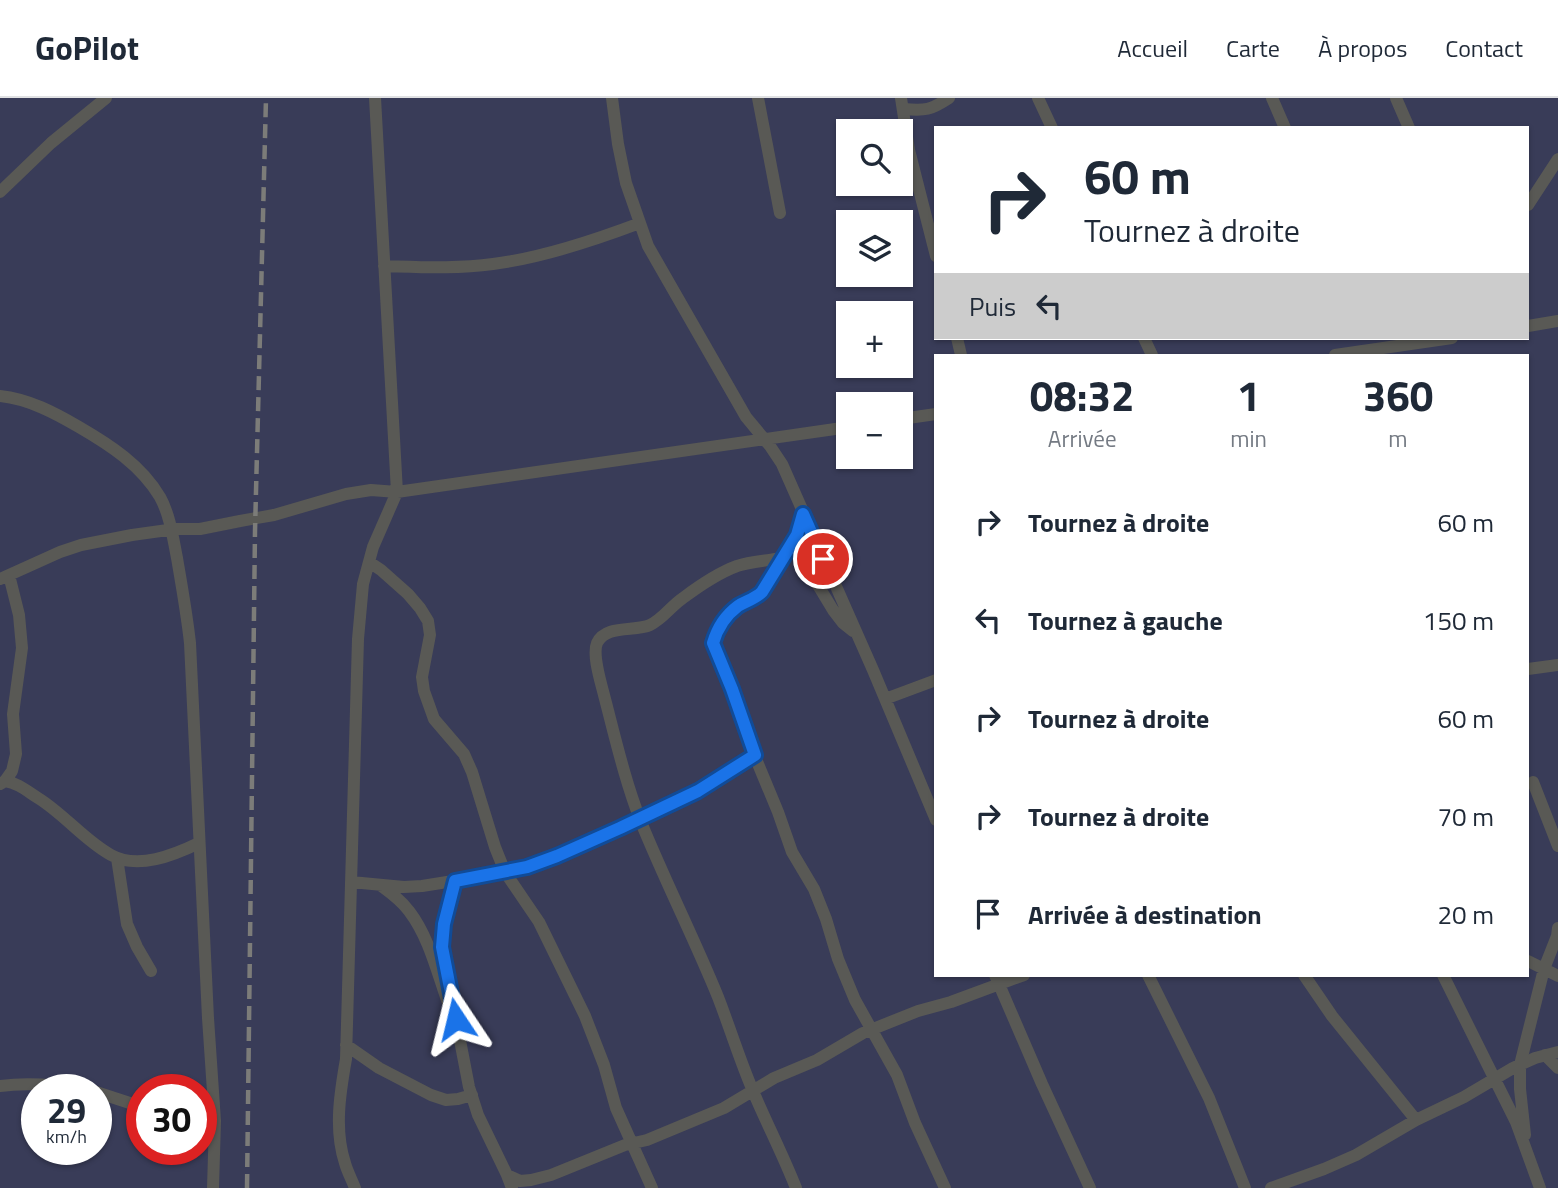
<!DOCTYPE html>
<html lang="fr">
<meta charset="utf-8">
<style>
:root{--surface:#fff;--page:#f2f2f3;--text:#1f2937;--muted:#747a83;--line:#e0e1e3}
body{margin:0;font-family:"Titillium Web",sans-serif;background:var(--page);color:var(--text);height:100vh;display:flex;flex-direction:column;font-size:26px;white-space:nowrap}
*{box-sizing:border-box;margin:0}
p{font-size:23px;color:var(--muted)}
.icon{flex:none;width:38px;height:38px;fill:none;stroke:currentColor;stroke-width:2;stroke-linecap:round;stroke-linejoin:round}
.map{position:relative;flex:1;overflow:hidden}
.details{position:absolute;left:934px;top:256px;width:595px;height:623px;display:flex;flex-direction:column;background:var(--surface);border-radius:0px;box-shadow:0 2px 5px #0004}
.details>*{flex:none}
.top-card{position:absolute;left:934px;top:28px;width:595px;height:214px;border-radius:0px;box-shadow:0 2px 5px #0004;background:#fff;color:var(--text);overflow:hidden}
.controls{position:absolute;left:836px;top:21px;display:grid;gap:14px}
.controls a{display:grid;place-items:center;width:77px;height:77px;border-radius:0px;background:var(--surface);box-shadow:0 2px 5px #0004;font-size:35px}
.speed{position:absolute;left:21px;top:976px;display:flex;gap:14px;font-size:35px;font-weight:700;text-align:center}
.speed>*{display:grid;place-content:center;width:91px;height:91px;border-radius:50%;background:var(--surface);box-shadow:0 2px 5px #0004;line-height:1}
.speed small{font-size:18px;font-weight:400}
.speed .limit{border:10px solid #d22;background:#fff;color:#111}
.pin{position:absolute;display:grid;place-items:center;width:60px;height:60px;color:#fff;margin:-30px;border:4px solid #fff;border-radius:50%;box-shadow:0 2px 7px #0007}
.me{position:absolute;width:77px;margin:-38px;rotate:350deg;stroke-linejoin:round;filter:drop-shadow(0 0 5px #0008)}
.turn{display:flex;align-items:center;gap:24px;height:147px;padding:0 35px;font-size:32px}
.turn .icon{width:91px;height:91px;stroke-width:2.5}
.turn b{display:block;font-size:49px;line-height:60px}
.then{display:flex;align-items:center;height:66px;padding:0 35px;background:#0003;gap:14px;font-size:26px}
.eta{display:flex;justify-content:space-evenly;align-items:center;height:119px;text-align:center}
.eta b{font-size:42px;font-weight:700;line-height:49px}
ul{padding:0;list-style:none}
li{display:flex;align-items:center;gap:21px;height:98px;padding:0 35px}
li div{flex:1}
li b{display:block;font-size:26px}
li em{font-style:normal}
header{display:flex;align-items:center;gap:42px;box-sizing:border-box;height:98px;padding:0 35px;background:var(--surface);border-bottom:2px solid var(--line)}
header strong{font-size:33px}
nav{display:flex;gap:38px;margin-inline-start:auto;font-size:24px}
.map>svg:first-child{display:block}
</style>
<header>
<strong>GoPilot</strong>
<nav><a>Accueil</a><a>Carte</a><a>À propos</a><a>Contact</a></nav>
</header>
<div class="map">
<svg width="1558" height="1090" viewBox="0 0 1558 1090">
<rect width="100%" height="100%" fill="#1b1b18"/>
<path fill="#393c58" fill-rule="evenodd" d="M0,0H1558V1090H0ZM936,30H1528V240H936ZM849,33H901V86H849ZM849,124H901V177H849ZM849,215H901V268H849ZM936,257H1528V877H936ZM849,306H901V359H849ZM37,992H96V1052H37ZM142,992H201V1052H142Z"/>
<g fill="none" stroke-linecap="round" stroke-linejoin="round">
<path stroke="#595955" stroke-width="12" d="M612,0L618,46L626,85L648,148L746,319L770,348L782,366L873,572L936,722
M758,0L780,115
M901,0L909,52L936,158
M1038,0L1052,30
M1272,0L1285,30
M1396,0L1409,30
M904,11C925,13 931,12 949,0
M0,94L51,45L106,0
M1528,107L1558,61
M384,168C420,169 457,171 493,166C541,160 595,142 640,125
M1528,228L1558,223
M957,240L961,257
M1144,240L1152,257
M1335,257L1452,240
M0,298C29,301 55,315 79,329C110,347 141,367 160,399C170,417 173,440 177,460C182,489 187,517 190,545L208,920L215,1023L213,1090
M901,321L936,316
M803,416L797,437L798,454L833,512L843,525L853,533
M797,437L762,494C755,501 746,503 738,508C726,517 717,531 713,545L732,591L751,649L778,714L792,754L814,791L826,821L838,861L855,902L897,977L915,1025L945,1090
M784,459C769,463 753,463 737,468C718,475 699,488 683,500C671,508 663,521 650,527C635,534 606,526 597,545C592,557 601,585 604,597C615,639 625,683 641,724C665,783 694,840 718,899C730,930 740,963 753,993C767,1026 783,1057 796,1090
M369,464L381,472L408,496L420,510L428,523L430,537L422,579L424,593L434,621L464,656L472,674L495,749L505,774L539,824L585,918L604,967L616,1010L652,1090
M0,481L60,454L81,447L132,437L175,431H200L240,423L274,417L346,396L371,392L397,394L375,0
M1528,571L1558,567
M885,601L936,582
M5,683C18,685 27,693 38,700C64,716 85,743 111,757C138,772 174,757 199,745
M1533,684L1558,748
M0,686L5,683L12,673L16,656L13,616L22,550L19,517L9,477
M117,760L127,826L137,849L151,873
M455,783L445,826L442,849L469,989L478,1017L507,1077L512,1090
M351,784L404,789L422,788L491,777L526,769L620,730L698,693L755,657
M380,787C391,795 401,802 409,813C429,839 437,874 448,905
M1528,863L1558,878
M995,877L1042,986L1090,1090
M1148,877L1209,1000L1245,1090
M1304,877L1332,918L1416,1022
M1443,877L1516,1024L1540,1090
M346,947L379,970L431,997L446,1002L458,1001L472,997
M1545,957L1558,970
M0,988C30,984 59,987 89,992
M96,994L142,1009
M1525,1037L1520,991V967L1544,871L1557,838L1558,830
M507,1077L520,1083L531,1082L551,1077L625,1047L647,1042L724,1010L774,980L817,962L863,935L918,913L951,904L1024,877
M355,1090C352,1082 347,1073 345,1065C334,1032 340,995 346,961L358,541L363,486L373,449L397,394L849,329
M1271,1090L1324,1071L1356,1057L1416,1022L1464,999L1513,970L1535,960L1558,954"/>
<path stroke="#7c7c79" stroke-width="4.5" stroke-dasharray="14 7" stroke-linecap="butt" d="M247,1090L255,433L266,0"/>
</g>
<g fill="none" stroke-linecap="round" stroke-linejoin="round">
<g stroke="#114b97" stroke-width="18">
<path id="route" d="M456,921L442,849L444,826L455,783L527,769L557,758L620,730L698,693L755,657L732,591L713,545C717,531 726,517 738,508C746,503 755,501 762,494L797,437L803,416L823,461"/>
</g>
<use href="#route" stroke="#1a73e8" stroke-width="12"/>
</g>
</svg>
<div class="controls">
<a><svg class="icon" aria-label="search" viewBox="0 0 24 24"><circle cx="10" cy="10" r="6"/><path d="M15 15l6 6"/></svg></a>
<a><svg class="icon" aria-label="layers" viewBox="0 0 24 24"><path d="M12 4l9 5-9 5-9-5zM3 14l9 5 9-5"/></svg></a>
<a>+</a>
<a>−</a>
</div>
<div class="speed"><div>29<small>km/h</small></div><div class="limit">30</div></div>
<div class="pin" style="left:823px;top:461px;background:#d93025"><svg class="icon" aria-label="arrive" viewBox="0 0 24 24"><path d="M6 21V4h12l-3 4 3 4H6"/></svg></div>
<svg class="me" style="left:456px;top:921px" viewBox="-20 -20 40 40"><path d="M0-17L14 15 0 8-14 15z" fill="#1a73e8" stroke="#fff" stroke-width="4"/></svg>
<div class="top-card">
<div class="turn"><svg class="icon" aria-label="right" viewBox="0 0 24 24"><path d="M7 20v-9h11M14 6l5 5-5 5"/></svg><div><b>60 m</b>Tournez à droite</div></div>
<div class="then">Puis<svg class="icon" aria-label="left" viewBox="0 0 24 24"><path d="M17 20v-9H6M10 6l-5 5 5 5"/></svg></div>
</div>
<section class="details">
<div class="eta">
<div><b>08:32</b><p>Arrivée</p></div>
<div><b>1</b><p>min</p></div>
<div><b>360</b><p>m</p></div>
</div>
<ul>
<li><svg class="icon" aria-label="right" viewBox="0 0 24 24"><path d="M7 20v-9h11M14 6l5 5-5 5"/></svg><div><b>Tournez à droite</b></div><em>60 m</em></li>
<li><svg class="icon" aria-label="left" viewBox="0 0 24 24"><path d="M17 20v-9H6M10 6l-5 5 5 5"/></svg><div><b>Tournez à gauche</b></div><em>150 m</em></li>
<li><svg class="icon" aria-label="right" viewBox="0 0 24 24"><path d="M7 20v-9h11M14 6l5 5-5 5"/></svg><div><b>Tournez à droite</b></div><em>60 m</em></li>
<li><svg class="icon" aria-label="right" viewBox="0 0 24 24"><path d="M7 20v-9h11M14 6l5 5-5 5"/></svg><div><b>Tournez à droite</b></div><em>70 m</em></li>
<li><svg class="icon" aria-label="arrive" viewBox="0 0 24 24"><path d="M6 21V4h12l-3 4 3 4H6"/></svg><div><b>Arrivée à destination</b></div><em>20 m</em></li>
</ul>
</section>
</div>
